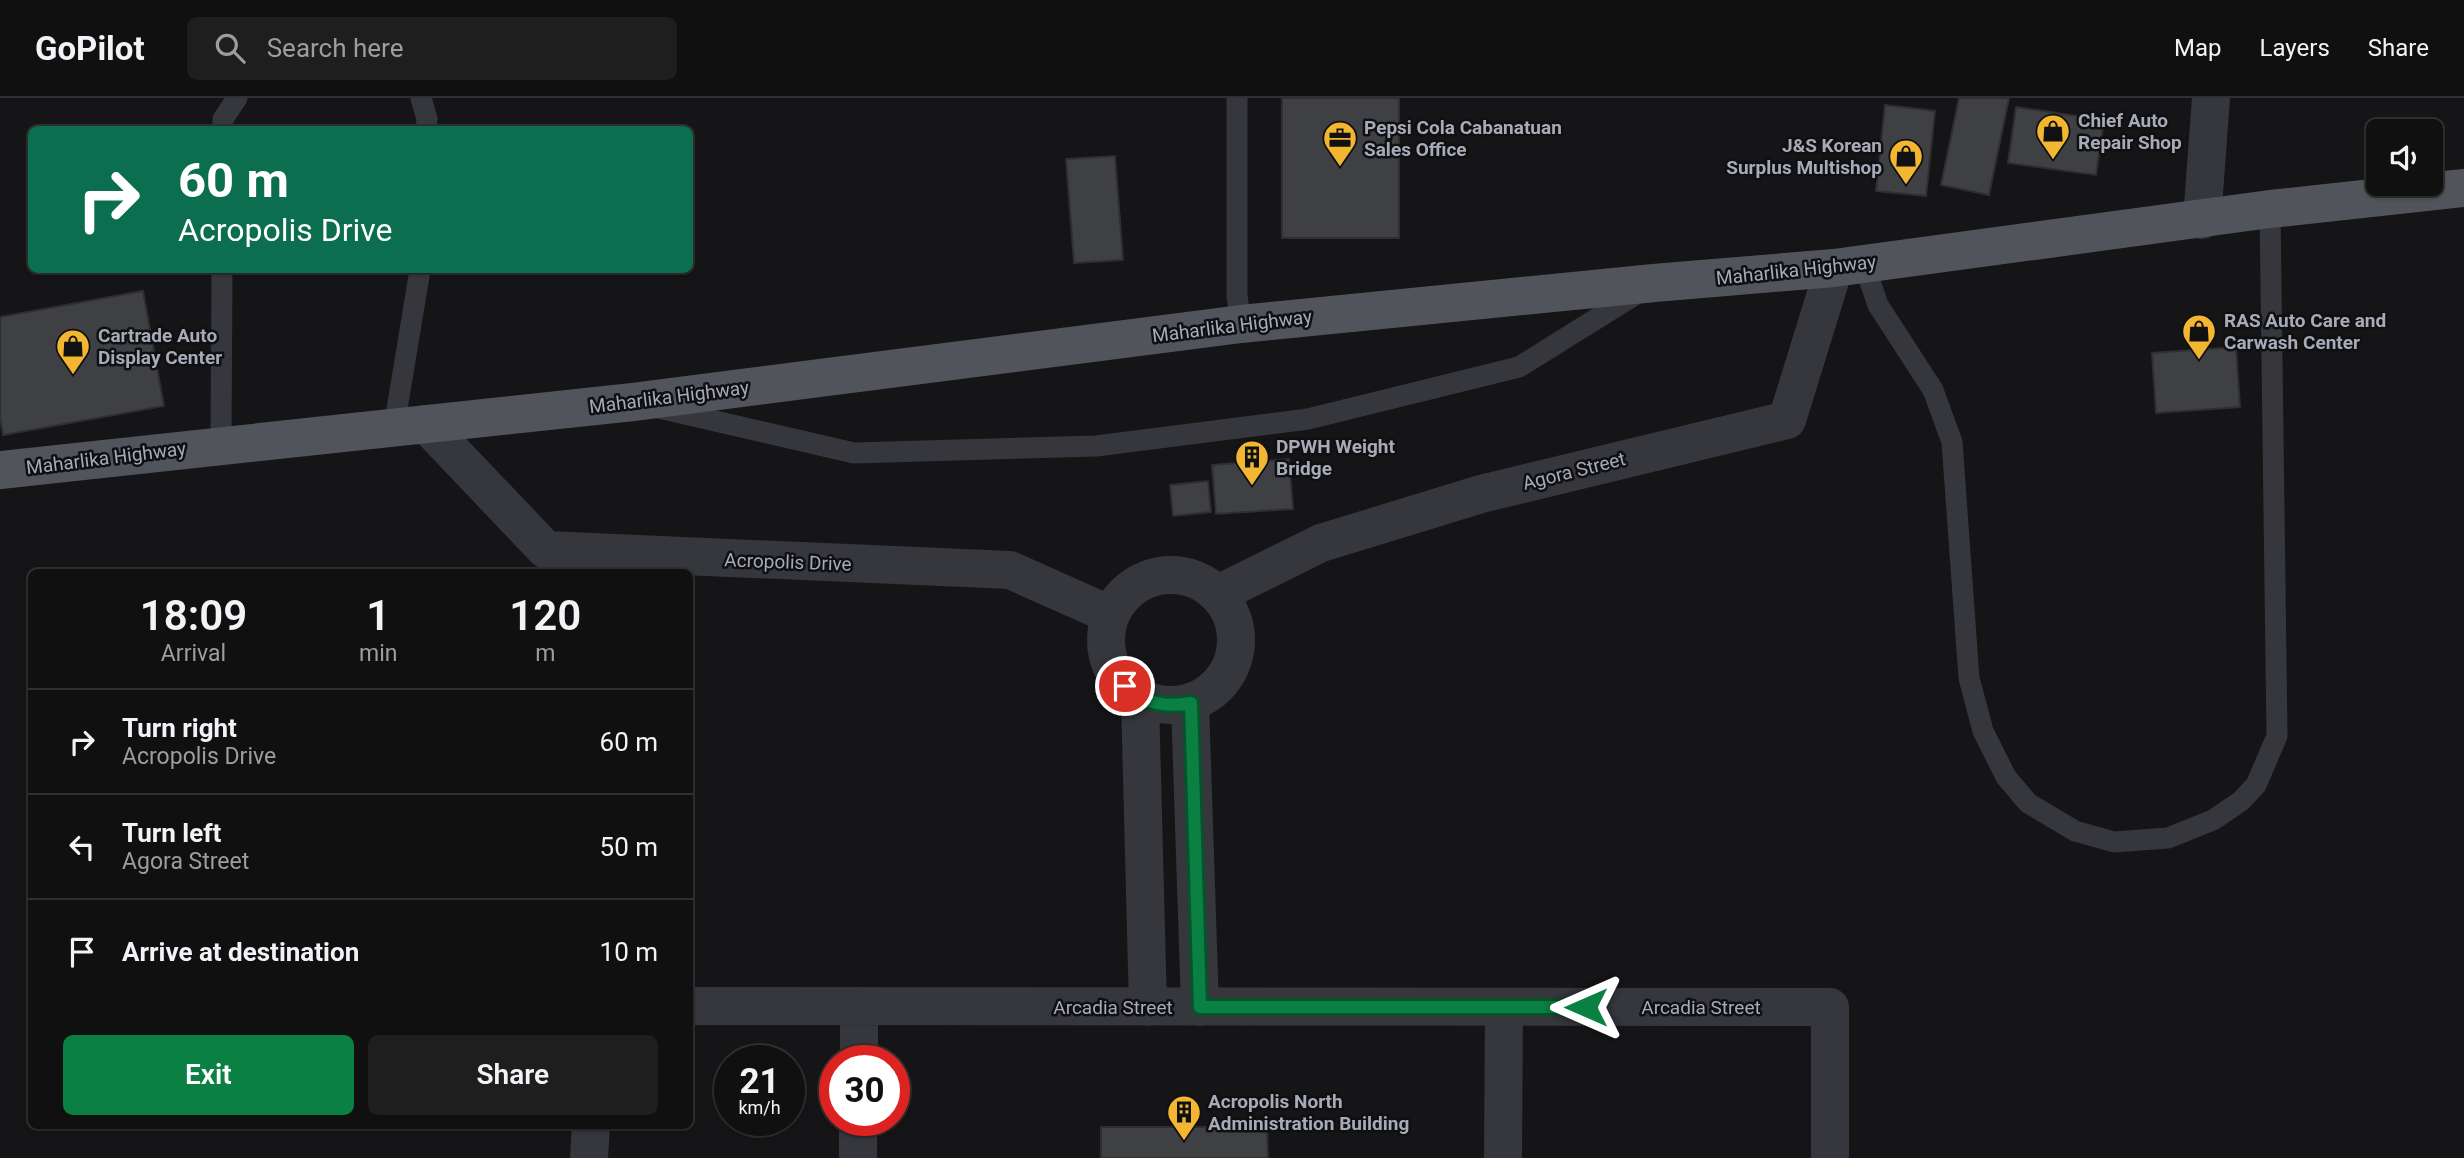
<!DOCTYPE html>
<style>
:root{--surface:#101011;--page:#1e1e1f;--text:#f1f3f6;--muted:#9c9d9f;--line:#303031;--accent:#0b8043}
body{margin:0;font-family:Roboto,sans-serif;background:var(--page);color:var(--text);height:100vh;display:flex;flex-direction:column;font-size:26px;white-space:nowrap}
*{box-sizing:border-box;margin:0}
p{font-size:23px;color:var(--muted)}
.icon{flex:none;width:38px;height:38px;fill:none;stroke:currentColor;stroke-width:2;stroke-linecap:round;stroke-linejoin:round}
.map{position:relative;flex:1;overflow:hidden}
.drawer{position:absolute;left:28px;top:471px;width:665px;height:560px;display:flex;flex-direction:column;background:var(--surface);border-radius:10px;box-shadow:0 2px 5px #0004,0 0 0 2px var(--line)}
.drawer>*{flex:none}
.hud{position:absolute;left:28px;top:28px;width:665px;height:147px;border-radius:10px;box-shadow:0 2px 5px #0004,0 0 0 2px var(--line);background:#0b6e4f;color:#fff;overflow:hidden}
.tools{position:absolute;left:2366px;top:21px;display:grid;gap:14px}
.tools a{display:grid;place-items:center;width:77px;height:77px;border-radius:10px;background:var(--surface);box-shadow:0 2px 5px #0004,0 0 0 2px var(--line);font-size:35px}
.speed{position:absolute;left:714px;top:947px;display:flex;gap:14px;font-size:35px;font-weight:700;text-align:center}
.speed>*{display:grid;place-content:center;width:91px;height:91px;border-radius:50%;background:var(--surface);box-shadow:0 2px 5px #0004,0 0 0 2px var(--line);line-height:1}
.speed small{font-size:18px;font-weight:400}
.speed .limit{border:10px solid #d22;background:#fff;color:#111}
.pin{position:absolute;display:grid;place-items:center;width:60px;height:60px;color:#fff;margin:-30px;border:4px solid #fff;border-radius:50%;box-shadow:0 2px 7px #0007}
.me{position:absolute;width:77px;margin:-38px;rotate:270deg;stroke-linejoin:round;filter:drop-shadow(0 0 5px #0008)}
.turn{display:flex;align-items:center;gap:24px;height:147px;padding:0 35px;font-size:32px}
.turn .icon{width:91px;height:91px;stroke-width:2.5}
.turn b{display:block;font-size:49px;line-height:60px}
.eta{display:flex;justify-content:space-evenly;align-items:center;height:119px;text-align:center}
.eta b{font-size:42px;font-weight:600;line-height:49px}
.button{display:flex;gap:14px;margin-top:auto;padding:14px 35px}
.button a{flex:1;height:80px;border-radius:10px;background:var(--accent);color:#fff;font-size:28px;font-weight:600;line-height:80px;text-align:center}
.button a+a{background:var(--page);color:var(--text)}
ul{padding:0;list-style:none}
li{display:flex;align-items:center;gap:21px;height:105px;padding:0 35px;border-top:2px solid var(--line)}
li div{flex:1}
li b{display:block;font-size:26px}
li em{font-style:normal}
header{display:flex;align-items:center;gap:42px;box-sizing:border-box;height:98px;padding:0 35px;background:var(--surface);border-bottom:2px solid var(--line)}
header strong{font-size:33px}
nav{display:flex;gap:38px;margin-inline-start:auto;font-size:24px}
.search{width:490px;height:63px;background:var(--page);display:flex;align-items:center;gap:18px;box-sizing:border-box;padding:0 24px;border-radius:10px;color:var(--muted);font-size:26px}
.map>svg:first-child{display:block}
</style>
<header>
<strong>GoPilot</strong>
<div class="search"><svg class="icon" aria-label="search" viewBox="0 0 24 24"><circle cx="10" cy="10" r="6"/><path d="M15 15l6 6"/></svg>Search here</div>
<nav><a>Map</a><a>Layers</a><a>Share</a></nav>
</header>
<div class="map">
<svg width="2464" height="1060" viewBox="0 0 2464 1060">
<rect width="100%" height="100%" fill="#151517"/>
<path fill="#3f4044" stroke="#2f2f33" stroke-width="2" d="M1282,0H1399V140H1282Z
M1959,0H2009L1989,97L1941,87Z
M1885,7L1935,13L1926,98L1876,93Z
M2016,9L2104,22L2096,77L2008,65Z
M1115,58L1123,162L1074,165L1066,61Z
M143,193L164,308L3,337L0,319V219Z
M2236,249L2240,309L2156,315L2152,255Z
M1289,361L1293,411L1216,416L1212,367Z
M1208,383L1211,414L1173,418L1170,387Z
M1101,1029H1267L1268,1060H1101Z"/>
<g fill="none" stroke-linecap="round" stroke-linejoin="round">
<path stroke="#36373c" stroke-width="21" d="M421,0L427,21L426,32
M1237,0V198L1241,226
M223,32V21L237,0
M1864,166L1878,207L1933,292L1952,344L1969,580L1983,633L2006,679L2028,705L2075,733L2114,744L2168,740L2213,722L2241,703L2256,687L2277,638L2270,111
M659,310L854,355L1096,348L1308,321L1519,269L1641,193
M394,329L420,172
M221,347L222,172"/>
<path stroke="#36373c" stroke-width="38" d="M2202,122L2211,0
M426,326L546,452L1010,472L1111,517
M1106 542a65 65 0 1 1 130 0a65 65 0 1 1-130 0Z
M1218,496L1321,445L1481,396L1787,322L1834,170
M1140,601L1148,909
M1190,605L1200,909
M690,908L1830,909V1060
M859,962V908
M589,1060L591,1027
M858,1060V1022
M1503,1060L1504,909"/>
<path stroke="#52545b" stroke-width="38" d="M0,372L633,304L1241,226L1654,185L1834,170L2270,111L2464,90"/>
</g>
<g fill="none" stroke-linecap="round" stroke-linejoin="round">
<g stroke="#07532c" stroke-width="18">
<path id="route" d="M1125,588C1146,605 1164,610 1191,605L1200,909H1586"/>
</g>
<use href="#route" stroke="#0b8043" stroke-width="12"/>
</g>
<defs>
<g id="shop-pin" transform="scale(1.75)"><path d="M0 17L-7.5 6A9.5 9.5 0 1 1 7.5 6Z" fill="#f3b631" stroke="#101012"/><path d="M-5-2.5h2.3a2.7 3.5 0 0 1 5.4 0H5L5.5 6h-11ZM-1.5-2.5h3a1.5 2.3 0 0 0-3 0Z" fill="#111"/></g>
<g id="office-pin" transform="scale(1.75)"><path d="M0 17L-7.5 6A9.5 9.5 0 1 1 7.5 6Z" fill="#f3b631" stroke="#101012"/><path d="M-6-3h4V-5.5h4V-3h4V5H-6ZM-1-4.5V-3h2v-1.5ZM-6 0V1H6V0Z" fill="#111"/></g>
<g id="building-pin" transform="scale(1.75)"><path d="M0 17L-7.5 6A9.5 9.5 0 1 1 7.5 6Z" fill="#f3b631" stroke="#101012"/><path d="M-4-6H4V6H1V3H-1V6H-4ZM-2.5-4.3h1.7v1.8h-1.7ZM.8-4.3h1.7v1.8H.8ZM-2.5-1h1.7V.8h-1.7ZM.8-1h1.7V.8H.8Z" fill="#111"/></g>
</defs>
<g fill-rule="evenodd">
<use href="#shop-pin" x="2053" y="33"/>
<use href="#office-pin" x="1340" y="40"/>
<use href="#shop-pin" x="1906" y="58"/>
<use href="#shop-pin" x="2199" y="233"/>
<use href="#shop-pin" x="73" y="248"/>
<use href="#building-pin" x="1252" y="359"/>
<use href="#building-pin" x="1184" y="1014"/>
</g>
<g text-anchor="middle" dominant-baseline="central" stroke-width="5" stroke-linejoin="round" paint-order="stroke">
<g font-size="19" font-weight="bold" fill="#a7abb7" stroke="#101012" text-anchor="start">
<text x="2078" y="22">Chief Auto<tspan x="2078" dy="22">Repair Shop</tspan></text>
<text x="1364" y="29">Pepsi Cola Cabanatuan<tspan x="1364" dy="22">Sales Office</tspan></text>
<text x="1882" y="47" text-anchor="end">J&amp;S Korean<tspan x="1882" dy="22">Surplus Multishop</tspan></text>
<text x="2224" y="222">RAS Auto Care and<tspan x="2224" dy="22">Carwash Center</tspan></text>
<text x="98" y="237">Cartrade Auto<tspan x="98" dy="22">Display Center</tspan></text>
<text x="1276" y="348">DPWH Weight<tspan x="1276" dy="22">Bridge</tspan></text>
<text x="1208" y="1003">Acropolis North<tspan x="1208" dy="22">Administration Building</tspan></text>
</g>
<g font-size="19" fill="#a7abb7" stroke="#101012">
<text transform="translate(1796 172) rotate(-6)">Maharlika Highway</text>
<text transform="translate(1232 228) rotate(-7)">Maharlika Highway</text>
<text transform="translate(669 299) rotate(-7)">Maharlika Highway</text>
<text transform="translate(106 360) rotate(-7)">Maharlika Highway</text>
<text transform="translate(1574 373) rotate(-14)">Agora Street</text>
<text transform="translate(788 464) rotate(2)">Acropolis Drive</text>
<text x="1113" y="909">Arcadia Street</text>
<text x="1701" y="909">Arcadia Street</text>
</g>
</g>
</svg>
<div class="tools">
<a><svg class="icon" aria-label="sound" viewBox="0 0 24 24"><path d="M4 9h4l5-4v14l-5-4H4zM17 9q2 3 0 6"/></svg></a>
</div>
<div class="speed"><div>21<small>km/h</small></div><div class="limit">30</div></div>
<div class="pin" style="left:1125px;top:588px;background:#d93025"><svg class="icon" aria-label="arrive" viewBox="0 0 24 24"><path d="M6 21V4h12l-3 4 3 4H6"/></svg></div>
<svg class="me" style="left:1586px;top:909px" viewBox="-20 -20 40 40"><path d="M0-17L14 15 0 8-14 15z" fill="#0b8043" stroke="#fff" stroke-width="4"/></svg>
<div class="hud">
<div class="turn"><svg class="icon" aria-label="right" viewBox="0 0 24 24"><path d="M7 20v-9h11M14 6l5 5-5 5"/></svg><div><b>60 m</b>Acropolis Drive</div></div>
</div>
<section class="drawer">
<div class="eta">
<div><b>18:09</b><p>Arrival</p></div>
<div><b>1</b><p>min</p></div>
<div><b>120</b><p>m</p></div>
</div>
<ul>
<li><svg class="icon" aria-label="right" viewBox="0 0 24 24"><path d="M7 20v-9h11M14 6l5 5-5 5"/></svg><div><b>Turn right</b><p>Acropolis Drive</p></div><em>60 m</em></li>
<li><svg class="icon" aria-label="left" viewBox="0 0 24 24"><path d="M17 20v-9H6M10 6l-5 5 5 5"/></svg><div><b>Turn left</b><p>Agora Street</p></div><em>50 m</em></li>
<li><svg class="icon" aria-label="arrive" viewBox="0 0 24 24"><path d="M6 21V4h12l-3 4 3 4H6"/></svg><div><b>Arrive at destination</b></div><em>10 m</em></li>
</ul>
<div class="button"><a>Exit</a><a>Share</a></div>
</section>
</div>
